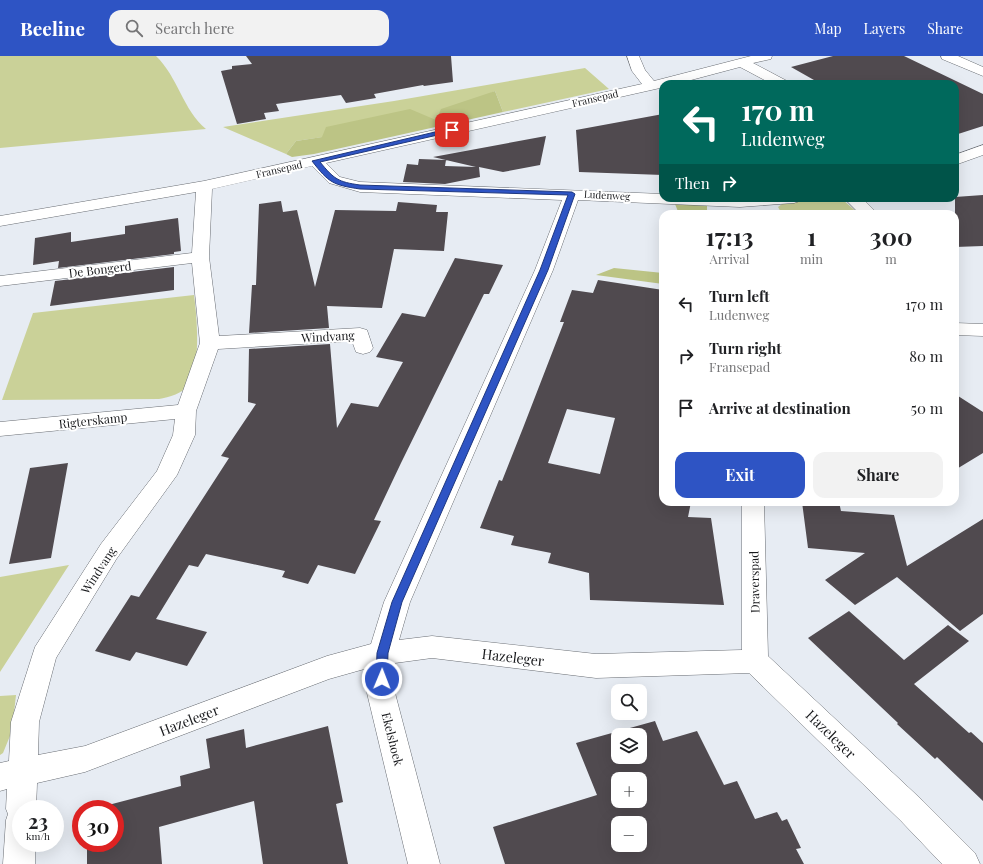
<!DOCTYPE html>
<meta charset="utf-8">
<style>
:root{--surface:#fff;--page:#f2f2f2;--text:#202124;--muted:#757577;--accent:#2e54c4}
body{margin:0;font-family:"Playfair Display",serif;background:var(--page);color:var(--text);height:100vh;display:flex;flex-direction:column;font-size:15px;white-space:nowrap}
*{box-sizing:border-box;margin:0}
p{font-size:13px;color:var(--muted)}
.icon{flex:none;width:22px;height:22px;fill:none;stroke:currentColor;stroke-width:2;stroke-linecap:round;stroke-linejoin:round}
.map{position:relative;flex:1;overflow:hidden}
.sheet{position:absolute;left:659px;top:154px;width:300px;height:296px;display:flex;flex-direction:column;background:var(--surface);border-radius:12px;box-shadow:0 4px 16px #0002}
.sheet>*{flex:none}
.guide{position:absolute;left:659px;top:24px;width:300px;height:122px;border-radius:12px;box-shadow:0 4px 16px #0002;background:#00695c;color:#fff;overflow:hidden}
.fabs{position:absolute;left:611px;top:628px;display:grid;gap:8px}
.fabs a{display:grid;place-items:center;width:36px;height:36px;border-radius:8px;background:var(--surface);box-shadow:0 4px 16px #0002;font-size:20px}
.speed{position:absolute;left:12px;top:744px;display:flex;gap:8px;font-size:20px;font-weight:700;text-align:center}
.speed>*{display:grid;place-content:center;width:52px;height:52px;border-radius:50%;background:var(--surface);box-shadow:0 4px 16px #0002;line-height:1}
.speed small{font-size:10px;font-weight:400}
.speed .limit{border:6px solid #d22;background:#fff;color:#111}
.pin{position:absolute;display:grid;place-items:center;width:34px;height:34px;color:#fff;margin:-17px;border-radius:8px;box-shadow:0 2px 6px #0006}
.me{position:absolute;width:44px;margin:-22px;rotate:1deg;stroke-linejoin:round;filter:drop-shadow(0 0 3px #0008)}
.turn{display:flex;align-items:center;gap:14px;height:84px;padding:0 16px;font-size:18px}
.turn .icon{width:52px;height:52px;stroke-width:2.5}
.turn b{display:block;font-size:28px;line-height:34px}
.then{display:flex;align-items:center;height:38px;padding:0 16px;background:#0003;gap:8px;font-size:15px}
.eta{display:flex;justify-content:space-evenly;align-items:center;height:68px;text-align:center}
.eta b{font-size:24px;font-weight:700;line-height:28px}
.primary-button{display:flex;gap:8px;margin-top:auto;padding:8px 16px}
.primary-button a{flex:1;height:46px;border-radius:12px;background:var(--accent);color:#fff;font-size:16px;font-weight:700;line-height:46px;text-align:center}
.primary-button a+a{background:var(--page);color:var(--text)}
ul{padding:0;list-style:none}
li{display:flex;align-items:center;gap:12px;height:52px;padding:0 16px}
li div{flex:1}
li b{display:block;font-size:15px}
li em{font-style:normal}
header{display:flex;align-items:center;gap:24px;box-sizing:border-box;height:56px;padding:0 20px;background:var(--accent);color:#fff}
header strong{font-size:19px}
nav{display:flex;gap:22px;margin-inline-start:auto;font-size:14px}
.search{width:280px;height:36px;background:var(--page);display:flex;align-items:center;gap:10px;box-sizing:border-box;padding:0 14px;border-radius:12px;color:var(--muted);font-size:15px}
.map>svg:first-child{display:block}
</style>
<header>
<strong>Beeline</strong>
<div class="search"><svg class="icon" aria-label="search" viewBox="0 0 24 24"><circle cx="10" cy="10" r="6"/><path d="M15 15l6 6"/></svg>Search here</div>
<nav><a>Map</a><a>Layers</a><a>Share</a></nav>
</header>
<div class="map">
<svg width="983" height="808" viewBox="0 0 983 808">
<rect width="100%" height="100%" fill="#e7ecf3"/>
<path fill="#cad198" d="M0,0H156C178,21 183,54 206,73L0,92Z
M585,12L609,33L503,56L495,35L436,64L296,85L286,98L223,71L394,45Z
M828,142L843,144L859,158H782L778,151L782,148Z
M194,239C197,261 201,308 189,328C183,338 169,341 159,343L2,344L33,257Z
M69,509L0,616V521Z
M16,639L12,675L3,697L0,699V640Z"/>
<path fill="#bcc485" d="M495,35L503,56L314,98L292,101L286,98L296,85L322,81L326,71L410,53L436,64L441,53Z
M675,148L707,149V158H679Z
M614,212L663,217V228L596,219Z"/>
<path fill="#504a4f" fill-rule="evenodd" d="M246,0H451L453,26L424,30L423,29L374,38L376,42L346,47L341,39L276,48L279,55L264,57L266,63L237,68L221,15L232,13V10L252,8Z
M833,0H904L983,38V70L955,79V28H821L791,11Z
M663,58V119L579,116L576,74Z
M546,80L540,109L503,116L479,111L480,121L445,128L403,126L407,108L418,109L419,103L446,104L445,110L476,111L433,101Z
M983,139V190L955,191V141Z
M281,145L283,156L297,154L315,231L335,154L396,155L398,146L437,149L436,156H448L444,195L394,193L382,252L327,250L329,272L249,277L252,229H256L259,148Z
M178,162L181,195L174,196V198L58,212L59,205L33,209L35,182L71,176V186L125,178V170Z
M455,202L503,209L489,238H484L401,407L374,464L381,465L355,518L318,509L308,528L282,521L285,515L206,498L198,511L189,509L156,563L207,576L187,610L136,596L130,605L95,595L131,539L139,541L229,402L221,400L256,348L248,346L249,293L330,288L337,372L351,347L378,351L403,306L376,301L402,257L425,261Z
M174,211V234L50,250L55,225Z
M598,224L663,234V446H691L688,461L711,462L724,549L590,544L589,517L548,507L551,497L511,489L514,480L480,472L499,424L502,425L523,372L564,266H560L572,234L593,237ZM567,353L615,362L600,418L548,407Z
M955,338L983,356V397L955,414Z
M68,407L51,502L9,508L30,412Z
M802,446H839L841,455L894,459L907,510L983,463V558L960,575L897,521L855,549L825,524L865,497L808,492Z
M849,555L904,604L948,569L969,585L914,628L969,677L971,676L983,687V745L937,701L935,703L897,668L898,667L808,582Z
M655,665L663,685L697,675L724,729L737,725L755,763L777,756L782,765L787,763L801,792L796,793L804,808H505L493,771L597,739L576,687ZM618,679H640V701H618ZM618,723H640V745H618ZM618,767H640V789H618Z
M328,670L343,746L336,748L348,808H263L254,745L159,771L162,808H87V787H115V753H93L181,730L180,720L210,712L206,683L244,673L246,692Z"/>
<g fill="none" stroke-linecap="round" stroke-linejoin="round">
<g stroke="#696d73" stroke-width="1">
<path id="minor" d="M627,0H639L645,14L654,25L751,0H772L771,3L753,7L787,25L789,28H772L740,11L676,28H663V31L660,32L326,107L340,121L360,126L663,138V142H802L800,145L794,147L740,151L578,144L553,214L410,546L399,584L432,580L596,598L742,594V446H764L768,600L923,745L975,797L980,808H942L901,765L749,617L596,622L432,602L395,607V637L440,808H408L367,637L368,612L329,623L85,716L37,727L36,753H21V787H35V808H3L6,764L8,758L6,753L7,733L0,735V707L9,705L11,666L35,591L101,488L157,415L173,379L175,363L0,380V366L178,349L200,287L192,207L0,230V220L192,197L196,136L0,170V160L204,125L642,28L632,15ZM312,110L329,127L360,136L562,144L535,214L384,546L371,588L327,600L85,690L38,699L39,666L56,602L117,502L177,419L195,379L196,355L218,293L352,285L356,296L363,298L370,296L373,292L367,274L360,272L219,280L209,201L212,133Z
M941,0H958L983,11V20L942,3Z
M983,89V99L955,109V99Z
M844,142H862L878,158H860Z
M955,267L983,268V280L955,279Z"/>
</g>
<use href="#minor" fill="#fff" fill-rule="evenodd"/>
</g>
<path fill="#2e54c4" stroke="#1e377f" d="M452,72L455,73V75L320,106C334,123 338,126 360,129L572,136L575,138L548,214L402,546L388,597L387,623L386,627L382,628L378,627L376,623L377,597L392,546L540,214L568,139L360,133C333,129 329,127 312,105Z"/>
<g text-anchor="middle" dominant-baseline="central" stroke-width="4" stroke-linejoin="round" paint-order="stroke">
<g font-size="10" fill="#18191c" stroke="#fff">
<text transform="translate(595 42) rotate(-13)">Fransepad</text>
<text transform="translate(279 113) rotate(-13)">Fransepad</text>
<text transform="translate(607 139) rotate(3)">Ludenweg</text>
</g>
<g font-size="12" fill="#18191c" stroke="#fff">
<text transform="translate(100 213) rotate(-7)">De Bongerd</text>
<text transform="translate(328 280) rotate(-3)">Windvang</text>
<text transform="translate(93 364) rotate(-6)">Rigterskamp</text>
<text transform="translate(98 514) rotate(-57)">Windvang</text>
<text transform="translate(754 526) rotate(-91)">Draverspad</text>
<text transform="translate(393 683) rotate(76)">Ekelshoek</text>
</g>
<g font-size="14" fill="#18191c" stroke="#fff">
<text transform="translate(513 601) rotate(7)">Hazeleger</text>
<text transform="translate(189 664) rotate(-21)">Hazeleger</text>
<text transform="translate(831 678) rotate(44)">Hazeleger</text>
</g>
</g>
</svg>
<div class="fabs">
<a><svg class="icon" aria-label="search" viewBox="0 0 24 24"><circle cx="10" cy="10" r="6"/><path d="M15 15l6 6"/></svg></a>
<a><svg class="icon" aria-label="layers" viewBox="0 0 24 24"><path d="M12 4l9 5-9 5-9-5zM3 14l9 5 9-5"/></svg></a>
<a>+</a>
<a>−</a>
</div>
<div class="speed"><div>23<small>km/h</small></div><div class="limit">30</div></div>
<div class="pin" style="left:452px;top:74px;background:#d93025"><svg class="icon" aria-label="arrive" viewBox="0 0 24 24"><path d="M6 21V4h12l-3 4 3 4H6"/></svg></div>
<svg class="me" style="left:382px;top:623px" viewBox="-20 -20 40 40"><circle r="17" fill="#2e54c4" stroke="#fff" stroke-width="3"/><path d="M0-11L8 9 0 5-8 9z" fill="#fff"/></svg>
<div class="guide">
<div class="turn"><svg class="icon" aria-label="left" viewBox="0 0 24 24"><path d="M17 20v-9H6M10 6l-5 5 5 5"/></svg><div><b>170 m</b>Ludenweg</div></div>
<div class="then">Then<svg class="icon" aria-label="right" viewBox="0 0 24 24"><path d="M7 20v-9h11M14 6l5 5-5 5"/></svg></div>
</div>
<section class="sheet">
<div class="eta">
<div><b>17:13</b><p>Arrival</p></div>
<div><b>1</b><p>min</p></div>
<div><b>300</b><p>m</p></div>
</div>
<ul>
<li><svg class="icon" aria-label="left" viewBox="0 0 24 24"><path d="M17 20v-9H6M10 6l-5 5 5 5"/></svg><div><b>Turn left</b><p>Ludenweg</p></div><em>170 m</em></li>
<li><svg class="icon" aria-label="right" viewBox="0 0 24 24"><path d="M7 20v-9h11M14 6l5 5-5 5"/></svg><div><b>Turn right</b><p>Fransepad</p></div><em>80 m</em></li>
<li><svg class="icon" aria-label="arrive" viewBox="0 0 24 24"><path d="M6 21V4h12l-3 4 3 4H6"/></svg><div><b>Arrive at destination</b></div><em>50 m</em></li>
</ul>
<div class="primary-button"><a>Exit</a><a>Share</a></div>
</section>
</div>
